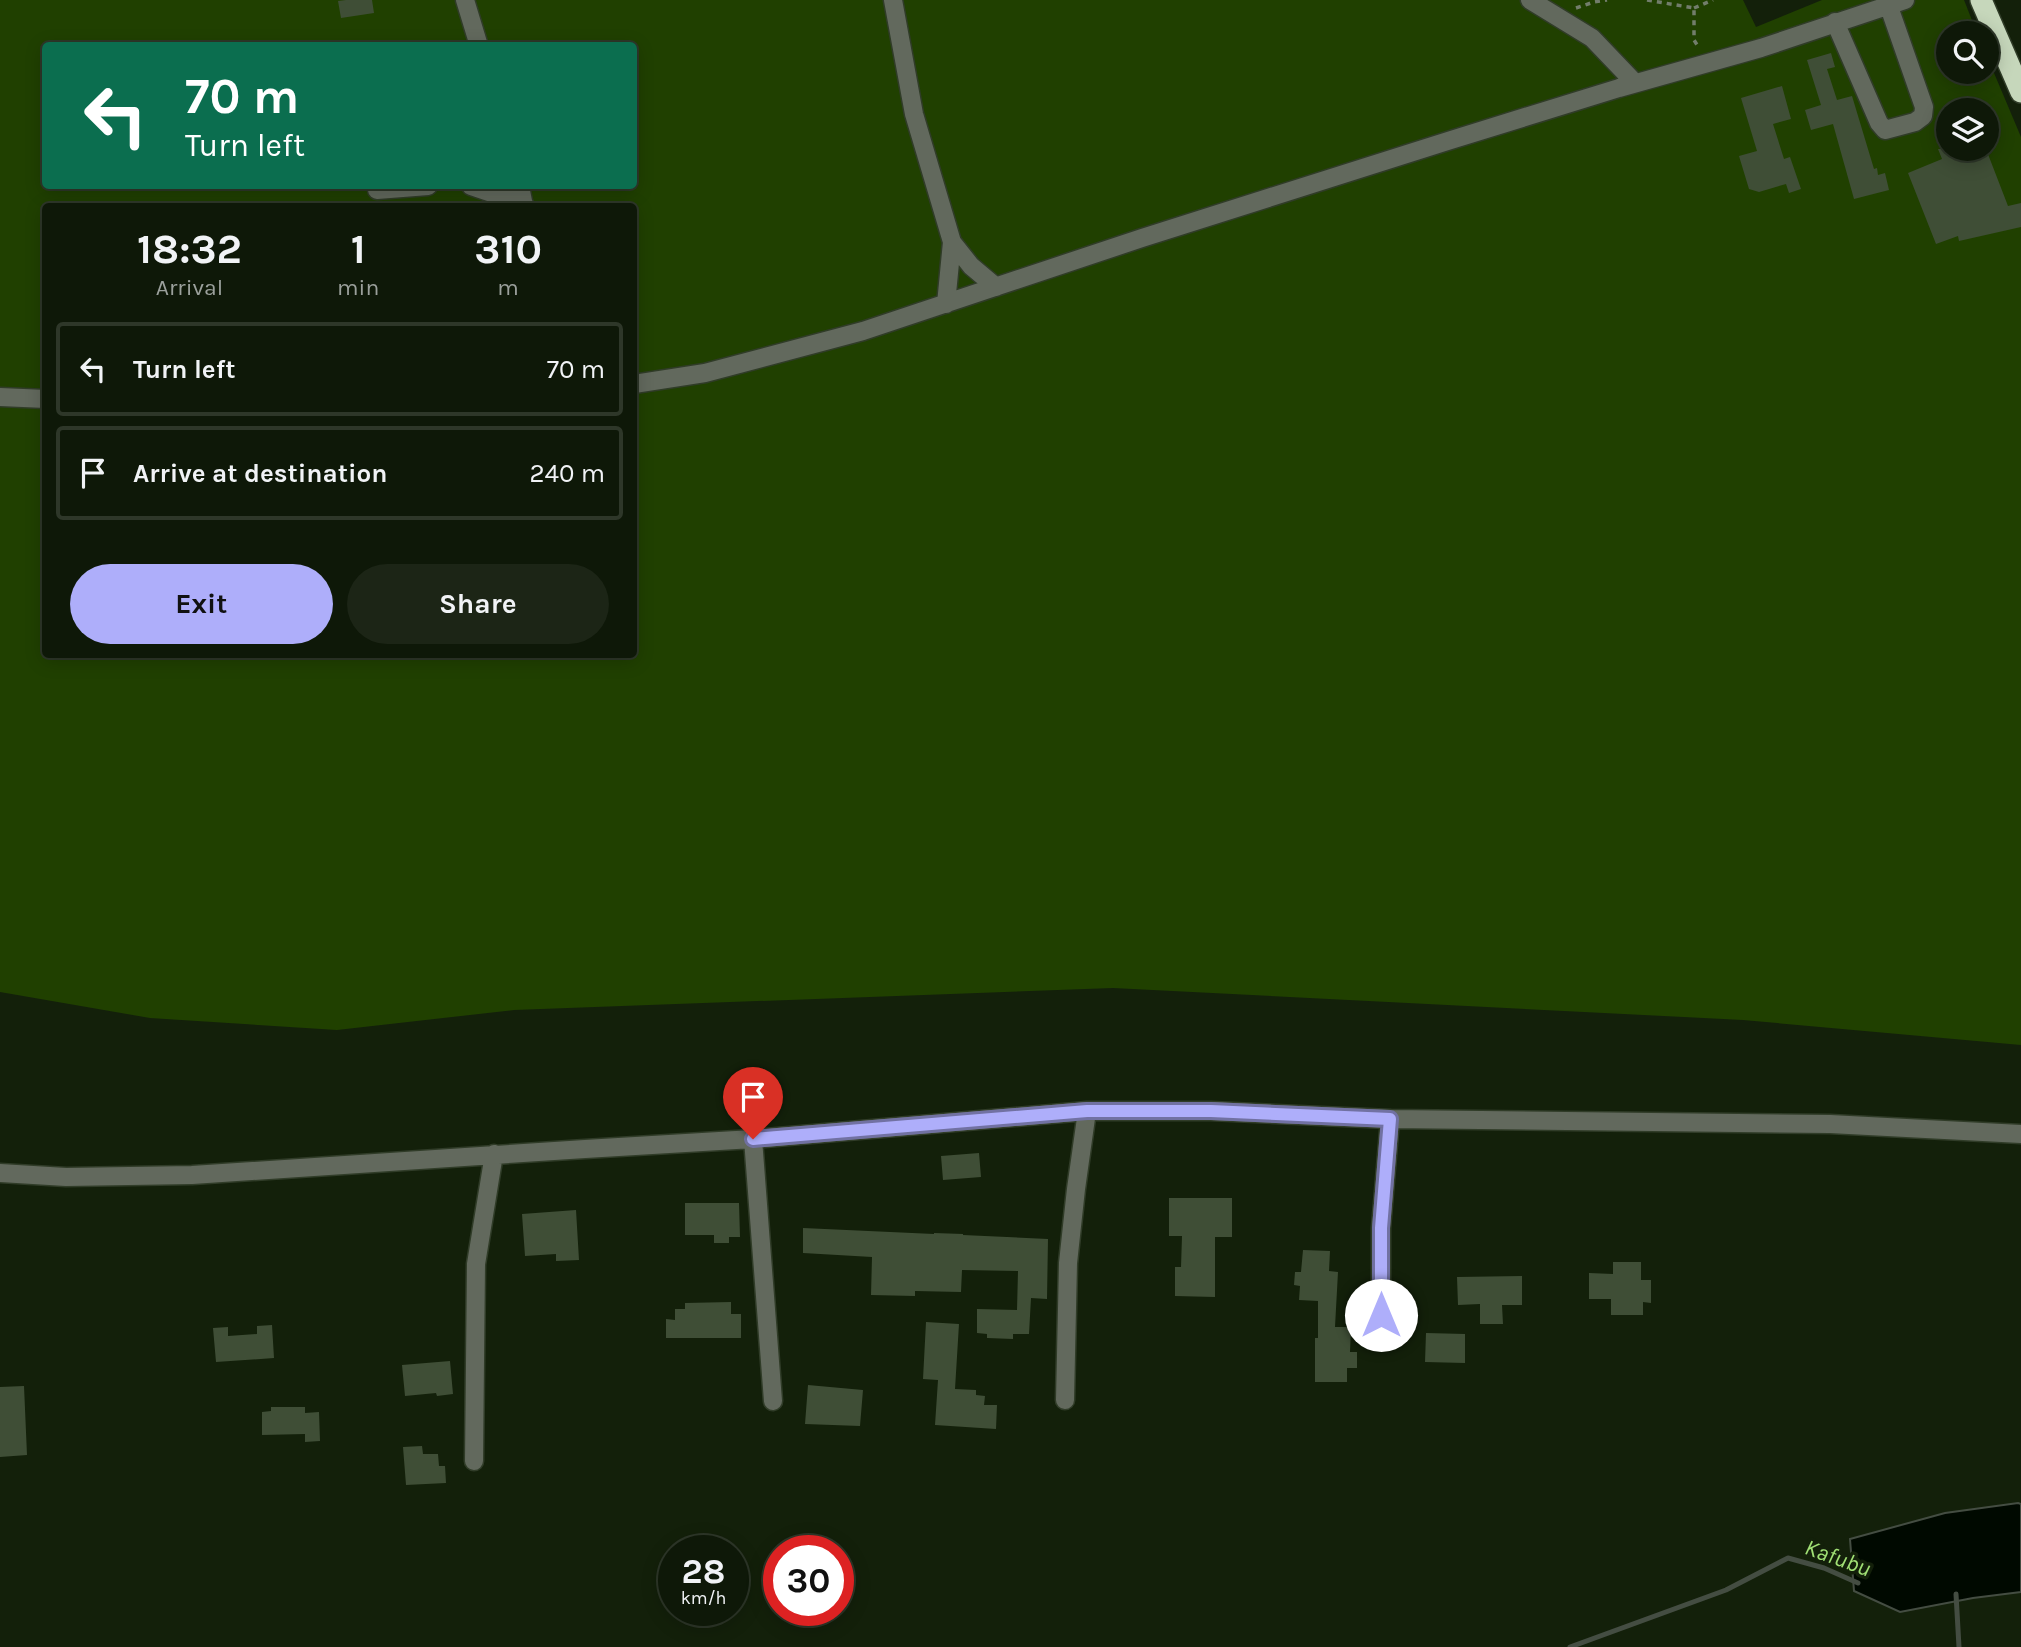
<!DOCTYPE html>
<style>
:root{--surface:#0e1808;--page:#1c2516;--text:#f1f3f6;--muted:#9ba09c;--line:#2e3729;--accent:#aeaefa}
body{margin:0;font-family:Karla,sans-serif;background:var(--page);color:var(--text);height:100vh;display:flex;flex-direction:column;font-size:26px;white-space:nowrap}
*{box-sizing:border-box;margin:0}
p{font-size:23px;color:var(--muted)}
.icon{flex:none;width:38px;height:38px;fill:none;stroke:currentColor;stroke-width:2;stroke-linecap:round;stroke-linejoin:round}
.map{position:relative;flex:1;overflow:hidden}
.details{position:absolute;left:42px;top:203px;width:595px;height:455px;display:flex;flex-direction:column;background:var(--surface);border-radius:7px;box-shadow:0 4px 18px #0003,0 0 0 2px var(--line)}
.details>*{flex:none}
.guide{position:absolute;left:42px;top:42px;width:595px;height:147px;border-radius:7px;box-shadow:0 4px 18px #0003,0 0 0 2px var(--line);background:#0b6e4f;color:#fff;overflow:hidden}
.buttons{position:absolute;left:1936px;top:21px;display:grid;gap:14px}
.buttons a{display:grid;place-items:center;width:63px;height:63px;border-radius:50%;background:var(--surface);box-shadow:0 4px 18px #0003,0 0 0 2px var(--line);font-size:35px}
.speed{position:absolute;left:658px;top:1535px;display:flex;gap:14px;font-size:35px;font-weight:700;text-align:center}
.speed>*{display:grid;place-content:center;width:91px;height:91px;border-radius:50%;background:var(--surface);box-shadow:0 4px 18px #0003,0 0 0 2px var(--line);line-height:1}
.speed small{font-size:18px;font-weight:400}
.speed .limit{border:10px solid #d22;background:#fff;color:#111}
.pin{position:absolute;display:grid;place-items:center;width:60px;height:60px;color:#fff;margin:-72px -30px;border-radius:50% 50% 50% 0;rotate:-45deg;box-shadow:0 0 7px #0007}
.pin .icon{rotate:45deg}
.me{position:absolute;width:77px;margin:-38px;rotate:0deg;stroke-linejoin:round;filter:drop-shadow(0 0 5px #0008)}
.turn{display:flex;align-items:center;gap:24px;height:147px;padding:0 28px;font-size:32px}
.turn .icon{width:91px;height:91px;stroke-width:2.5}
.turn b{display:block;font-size:49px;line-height:60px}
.eta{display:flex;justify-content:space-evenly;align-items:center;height:119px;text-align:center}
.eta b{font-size:42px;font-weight:700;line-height:49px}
.cta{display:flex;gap:14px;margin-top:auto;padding:14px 28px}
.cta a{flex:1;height:80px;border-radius:42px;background:var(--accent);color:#111;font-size:28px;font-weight:700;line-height:80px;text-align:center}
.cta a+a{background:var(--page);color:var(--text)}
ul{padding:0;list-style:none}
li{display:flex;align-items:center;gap:21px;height:94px;margin:0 14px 10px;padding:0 14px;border:4px solid var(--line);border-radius:7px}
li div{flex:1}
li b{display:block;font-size:26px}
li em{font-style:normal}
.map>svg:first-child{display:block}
</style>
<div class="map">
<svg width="2021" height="1647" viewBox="0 0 2021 1647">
<rect width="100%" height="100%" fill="#13200a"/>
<path fill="#204000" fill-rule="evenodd" d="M0,0H1743L1756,27L1822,0H1964L1977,33H1948V72H1986V54L2021,137V1045L1743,1020L1113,988L514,1010L337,1030L150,1018L0,992ZM46,46H634V186H46ZM1948,110H1986V149H1948ZM46,206H634V654H46Z"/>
<path fill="#000900" stroke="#444d42" stroke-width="2" d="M2018,1503L2021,1504V1592L1973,1598L1900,1612L1854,1591L1850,1539L1945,1513Z"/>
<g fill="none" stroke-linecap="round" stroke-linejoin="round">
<path stroke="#444d42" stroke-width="5" d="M1956,1594L1959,1647
M1570,1647L1726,1590L1788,1558L1824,1568L1858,1583"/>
</g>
<path fill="#3f4e36" d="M346,0H372L374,13L341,18L338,1Z
M1831,53L1835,67L1827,69L1837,100L1852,96L1874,169L1877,168L1878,175L1885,173L1889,190L1854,199L1833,124L1811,130L1805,110L1821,105L1807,60Z
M1782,86L1791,119L1773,124L1784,159L1790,157L1801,189L1789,193L1786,184L1759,192L1749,189L1739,156L1757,151L1741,98Z
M1938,149H1986L2008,206L2021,203V227L1959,241L1958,236L1936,244L1908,173L1942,159Z
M979,1153L981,1177L943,1180L941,1156Z
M1169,1198H1232V1237H1215V1297L1175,1296V1267H1181L1182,1236H1169Z
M685,1203H739L740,1237H729V1243H714V1235H685Z
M576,1210L579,1260L556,1261V1254L525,1256L522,1214Z
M803,1228L934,1234V1233L963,1234V1235L1048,1239L1047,1299L1031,1298L1029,1334H1013V1339L987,1338V1334L977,1333V1309L1017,1310L1018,1271L962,1270L961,1292L915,1291V1296L871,1295L872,1257L803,1253Z
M1303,1250L1330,1251L1329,1271L1338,1272L1335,1327H1351L1350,1352H1357V1368H1347V1382H1315V1338H1318V1301L1299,1300L1300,1286L1294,1285L1295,1272H1301Z
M1613,1262H1641V1280H1651V1303L1643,1302V1315H1611V1299H1589V1273L1613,1274Z
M1522,1276V1305H1502L1503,1324H1480V1304L1458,1305L1457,1277Z
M731,1302V1314H741V1338H666V1319L675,1320V1309H685V1303Z
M926,1322L959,1324L955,1389L976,1390V1395L985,1396L984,1405H997L996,1429L935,1425L938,1380L923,1379Z
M272,1325L274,1358L216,1362L213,1328L228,1327V1336L257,1334V1326Z
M1426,1333L1465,1334V1363L1425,1362Z
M450,1361L453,1394L437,1396L436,1393L405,1396L402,1365Z
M808,1385L863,1390L860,1426L805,1424Z
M24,1386L27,1455L0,1457V1387Z
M271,1407H305V1413L319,1412L320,1441L305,1442V1434L262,1435V1412L271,1411Z
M422,1446L423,1454H438L439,1466H445L446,1483L406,1485L403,1447Z"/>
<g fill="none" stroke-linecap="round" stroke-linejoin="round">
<g stroke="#303c28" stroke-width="21">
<path id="minor" d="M465,0L479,46
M893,0L914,114L952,242L971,266L996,287
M1530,0L1592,38L1635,83
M1835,22L1879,123L1885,130L1915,122L1923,116L1924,107L1888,4
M471,186L524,204
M520,186L524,206
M377,190L428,186
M946,304L952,242
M634,384L705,373L863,331L1142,238L1451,140L1619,88L1761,48L1905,0
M0,397L46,399
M753,1139L773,1401
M0,1173L66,1177L192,1175L585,1149L753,1139L1087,1111H1211L1390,1119L1830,1124L2021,1134
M1381,1315V1228L1390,1119
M1065,1400L1068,1263L1076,1189L1087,1111
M474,1461L476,1264L494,1154"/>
</g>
<g stroke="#303c28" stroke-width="24">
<path id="highway" d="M1981,0L2021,92"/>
</g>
<path stroke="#727d6b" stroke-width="3.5" stroke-dasharray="5 5" stroke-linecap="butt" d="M1647,0L1694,8V40L1699,48
M1576,8L1594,2L1607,0
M1694,8L1713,0"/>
<use href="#minor" stroke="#62695d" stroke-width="18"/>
<use href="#highway" stroke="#c6d7bb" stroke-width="21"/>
</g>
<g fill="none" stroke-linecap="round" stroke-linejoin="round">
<g stroke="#7171a2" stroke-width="18">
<path id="route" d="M753,1139L1087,1111H1211L1390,1119L1381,1228V1315"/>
</g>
<use href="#route" stroke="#aeaefa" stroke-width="12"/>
</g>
<g text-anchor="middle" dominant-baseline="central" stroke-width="7" stroke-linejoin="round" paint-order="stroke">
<g font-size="23" font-style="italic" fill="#a1e075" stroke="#13200a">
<text transform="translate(1838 1558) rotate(20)">Kafubu</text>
</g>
</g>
</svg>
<div class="buttons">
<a><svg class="icon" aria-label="search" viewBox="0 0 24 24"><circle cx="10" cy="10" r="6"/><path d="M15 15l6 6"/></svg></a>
<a><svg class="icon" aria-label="layers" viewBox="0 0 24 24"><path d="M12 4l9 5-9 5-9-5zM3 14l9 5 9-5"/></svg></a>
</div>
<div class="speed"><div>28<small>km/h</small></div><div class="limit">30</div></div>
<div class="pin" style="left:753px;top:1139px;background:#d93025"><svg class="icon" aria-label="arrive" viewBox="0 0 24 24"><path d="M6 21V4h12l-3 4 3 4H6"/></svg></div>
<svg class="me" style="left:1381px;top:1315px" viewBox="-20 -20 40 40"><circle r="19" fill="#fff"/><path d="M0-13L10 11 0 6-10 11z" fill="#aeaefa"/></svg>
<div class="guide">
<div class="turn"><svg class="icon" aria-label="left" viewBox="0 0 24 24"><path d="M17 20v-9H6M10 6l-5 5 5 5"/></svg><div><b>70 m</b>Turn left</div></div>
</div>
<section class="details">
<div class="eta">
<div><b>18:32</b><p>Arrival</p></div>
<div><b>1</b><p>min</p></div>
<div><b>310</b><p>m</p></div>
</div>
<ul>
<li><svg class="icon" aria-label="left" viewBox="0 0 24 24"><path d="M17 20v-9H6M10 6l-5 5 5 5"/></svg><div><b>Turn left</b></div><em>70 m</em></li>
<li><svg class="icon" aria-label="arrive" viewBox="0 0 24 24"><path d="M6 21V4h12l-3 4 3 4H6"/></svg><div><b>Arrive at destination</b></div><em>240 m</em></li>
</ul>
<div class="cta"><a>Exit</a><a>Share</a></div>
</section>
</div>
